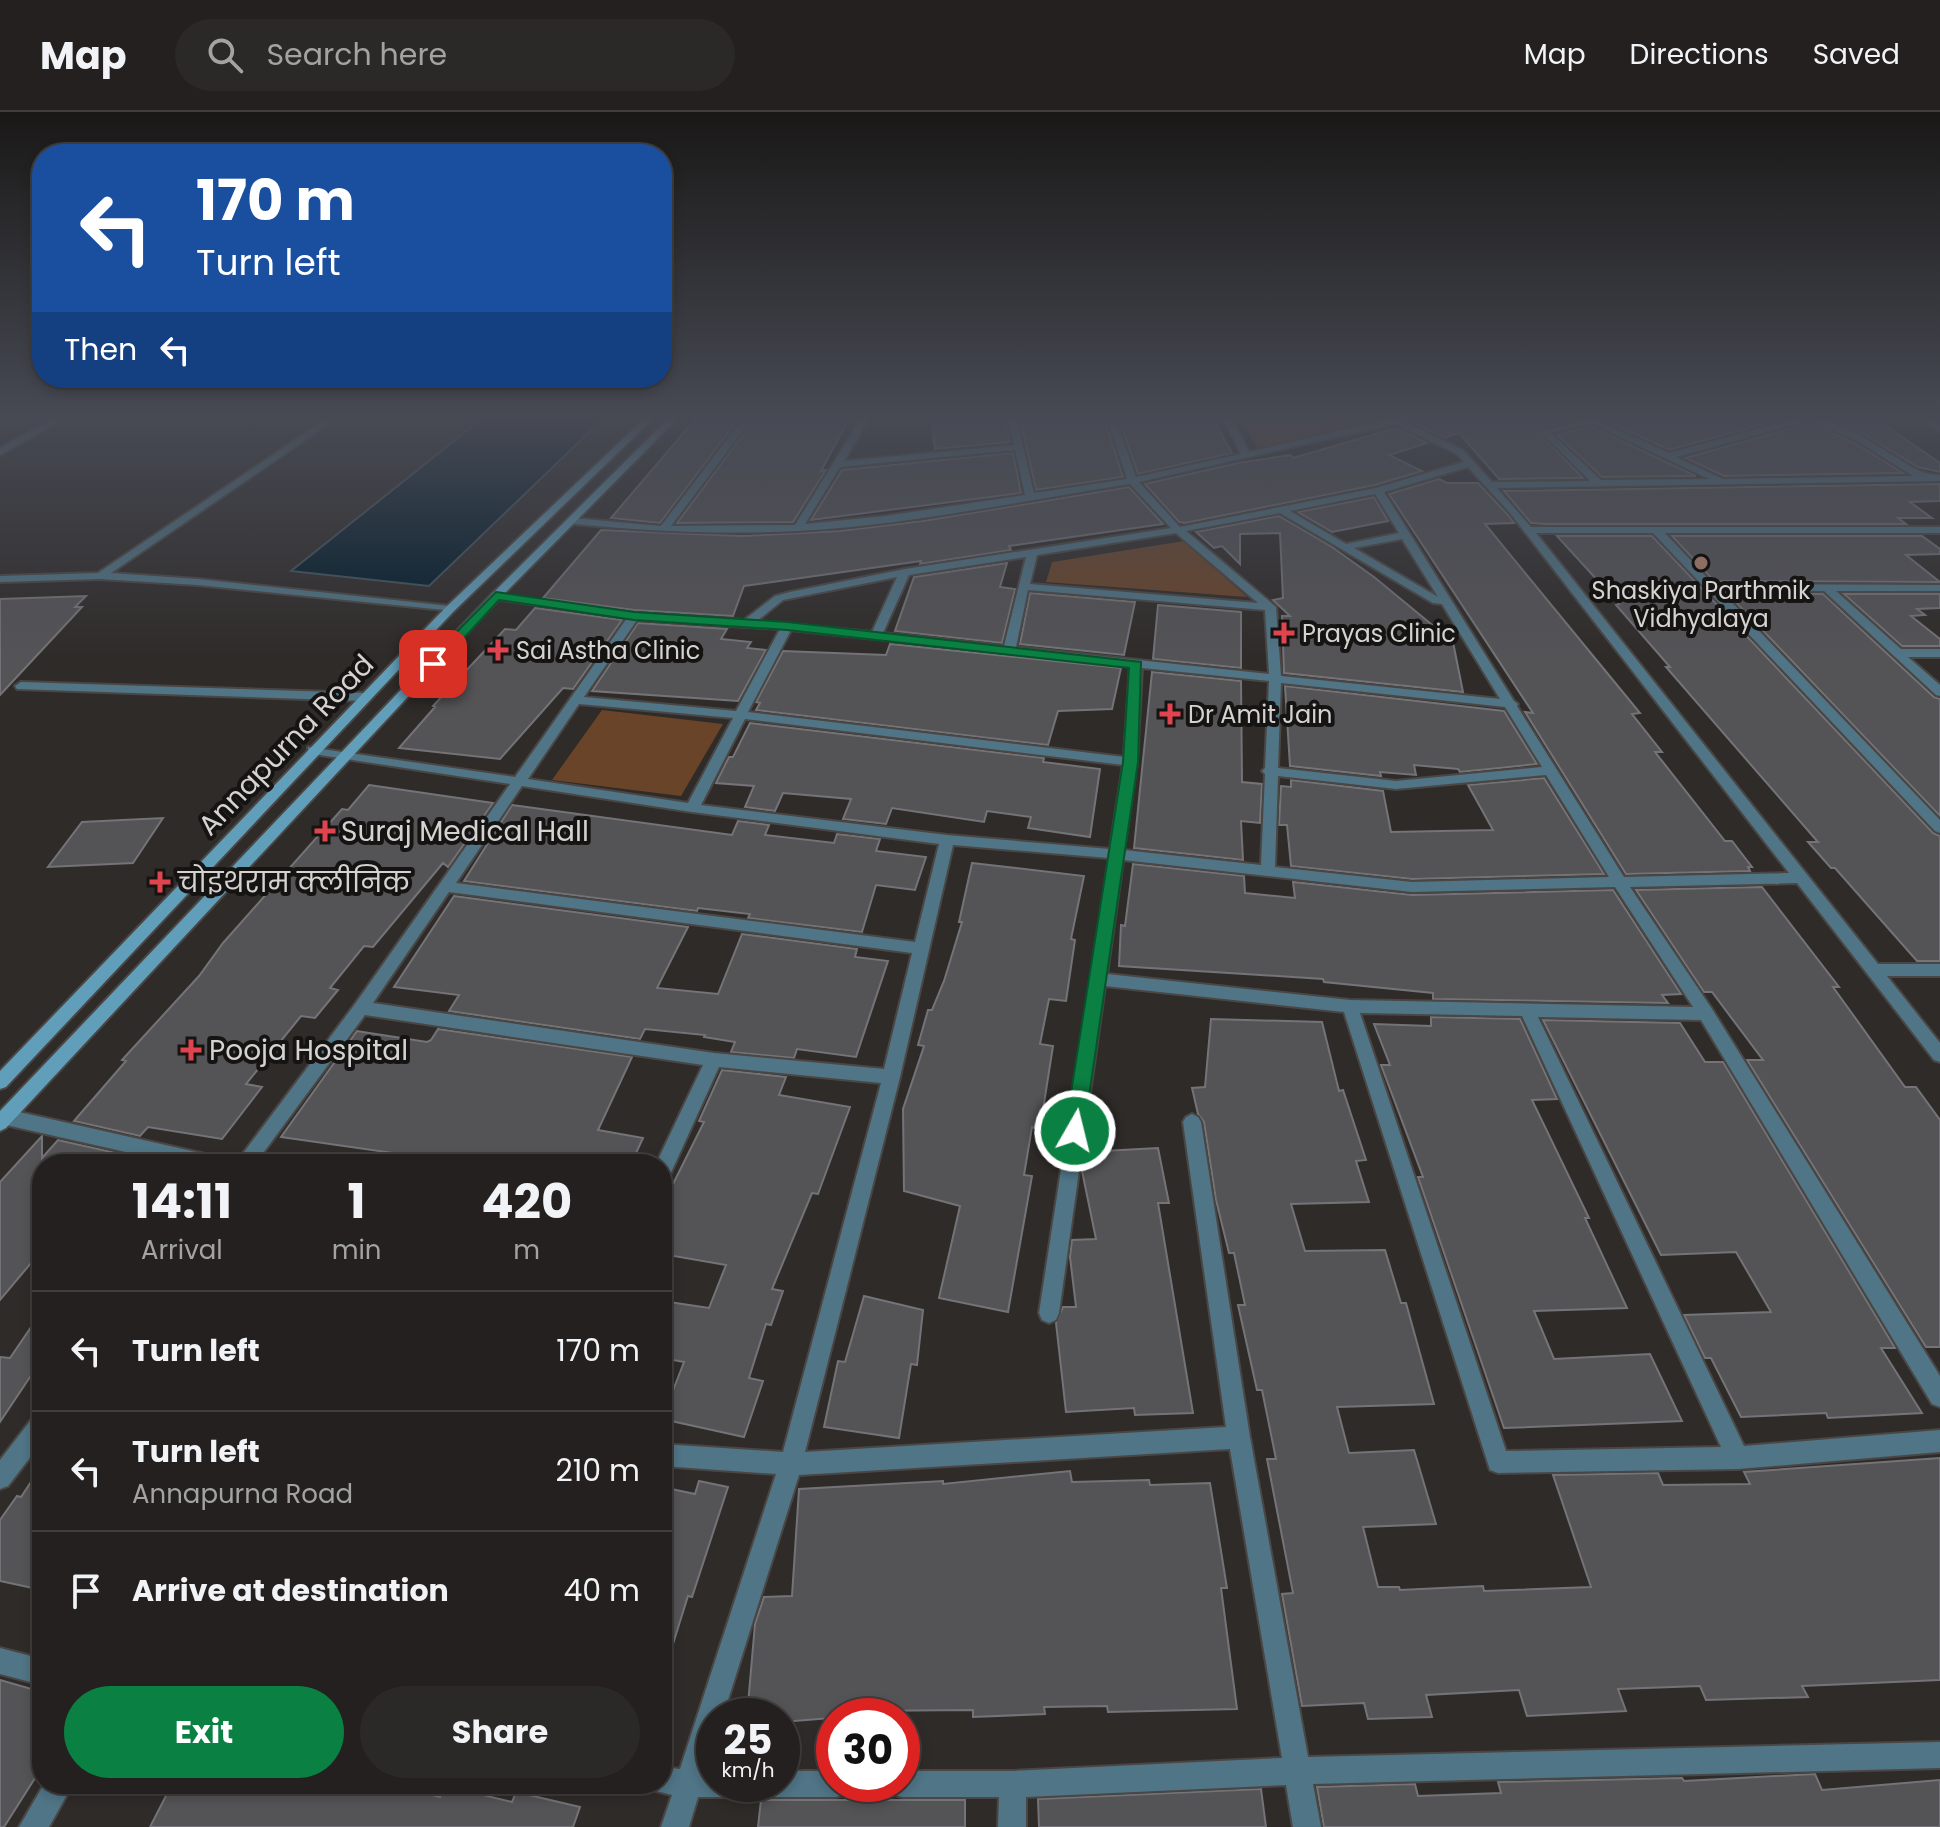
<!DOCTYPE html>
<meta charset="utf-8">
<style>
:root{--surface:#23201f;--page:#2b2828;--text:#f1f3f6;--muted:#a3a3a4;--line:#403e3d;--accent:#0b8043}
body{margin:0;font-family:Poppins,"Noto Sans Devanagari",sans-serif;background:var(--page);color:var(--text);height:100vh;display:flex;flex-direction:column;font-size:30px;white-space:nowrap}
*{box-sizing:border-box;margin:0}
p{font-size:26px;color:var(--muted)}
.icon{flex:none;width:44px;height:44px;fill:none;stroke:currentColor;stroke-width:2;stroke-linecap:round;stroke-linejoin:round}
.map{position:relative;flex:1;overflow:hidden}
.details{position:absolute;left:32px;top:1042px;width:640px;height:640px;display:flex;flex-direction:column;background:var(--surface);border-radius:32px;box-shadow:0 4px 12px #0003,0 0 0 2px var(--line)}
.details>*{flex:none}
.top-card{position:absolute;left:32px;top:32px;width:640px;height:244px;border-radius:32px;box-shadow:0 4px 12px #0003,0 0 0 2px var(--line);background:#1a4fa0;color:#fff;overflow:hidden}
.speed{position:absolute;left:696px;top:1586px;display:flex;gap:16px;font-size:40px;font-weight:700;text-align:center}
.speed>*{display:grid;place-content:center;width:104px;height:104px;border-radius:50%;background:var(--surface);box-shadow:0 4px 12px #0003,0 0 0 2px var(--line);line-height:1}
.speed small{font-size:20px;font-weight:400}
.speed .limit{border:12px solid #d22;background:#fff;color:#111}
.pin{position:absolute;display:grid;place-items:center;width:68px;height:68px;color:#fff;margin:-34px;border-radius:16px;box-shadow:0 4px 12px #0006}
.me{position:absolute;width:88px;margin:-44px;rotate:8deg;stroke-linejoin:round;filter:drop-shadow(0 0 6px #0008)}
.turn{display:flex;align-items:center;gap:28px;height:168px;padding:0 32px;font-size:36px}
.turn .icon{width:104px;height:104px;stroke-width:2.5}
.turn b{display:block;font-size:56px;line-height:68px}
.then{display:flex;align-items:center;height:76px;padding:0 32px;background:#0003;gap:16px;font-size:30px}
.eta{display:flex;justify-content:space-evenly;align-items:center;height:136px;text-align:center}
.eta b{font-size:48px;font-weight:700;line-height:56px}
.cta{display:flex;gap:16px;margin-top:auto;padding:16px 32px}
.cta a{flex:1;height:92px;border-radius:48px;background:var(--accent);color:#fff;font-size:32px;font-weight:700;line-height:92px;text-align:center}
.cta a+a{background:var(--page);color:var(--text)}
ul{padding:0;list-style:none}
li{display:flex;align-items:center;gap:24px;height:120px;padding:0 32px;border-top:2px solid var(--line)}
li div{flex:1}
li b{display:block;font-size:30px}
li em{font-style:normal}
header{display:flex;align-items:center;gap:48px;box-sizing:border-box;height:112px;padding:0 40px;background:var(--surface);border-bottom:2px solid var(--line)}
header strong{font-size:38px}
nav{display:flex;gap:44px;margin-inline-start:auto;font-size:28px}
.search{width:560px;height:72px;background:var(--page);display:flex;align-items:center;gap:20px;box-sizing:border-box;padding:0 28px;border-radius:44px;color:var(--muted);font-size:30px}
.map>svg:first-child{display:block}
</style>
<header>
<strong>Map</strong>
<div class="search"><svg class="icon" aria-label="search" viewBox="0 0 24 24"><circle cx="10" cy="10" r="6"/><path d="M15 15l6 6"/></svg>Search here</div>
<nav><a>Map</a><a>Directions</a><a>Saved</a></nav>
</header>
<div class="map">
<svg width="1940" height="1715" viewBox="0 0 1940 1715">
<rect width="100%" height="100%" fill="#2f2b29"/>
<path fill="#6a4429" d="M1240,305H1365L1371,308L1258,337Z
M1184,429L1247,485L1046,470L1052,450Z
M602,598L723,612L681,684L552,668Z"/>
<path fill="#021c2b" stroke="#41535d" stroke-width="2" d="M484,305H605L429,474L291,459Z"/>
<path fill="#545356" stroke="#747377" stroke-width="2" d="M697,305H740L660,411L611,406Z
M756,305H850L821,359L826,358L793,410L677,411Z
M997,305L999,312H1006L1010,330L935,337L931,306Z
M1060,305H1104L1123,365L1036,378L1021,312H1062Z
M1118,305L1213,307L1232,341L1138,362Z
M1432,305H1579L1538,320L1583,366L1499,367L1459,321L1444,326L1413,311Z
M1608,305H1789L1669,338L1605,308Z
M1824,305H1873L1940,351V360L1918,355L1863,322Z
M1811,311L1856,332L1903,361L1724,364L1685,346Z
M1590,314L1696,364L1602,365L1557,323Z
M1396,316L1427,331L1389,343L1422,359L1375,373L1185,411L1179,410L1145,372L1238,351L1290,343L1293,346Z
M1013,341L1021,381L811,408L842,358Z
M1439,367L1447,371H1478L1508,403L1514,411L1485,412L1640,601L1632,602L1662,640H1655L1725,729H1732L1752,755H1748L1750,759L1626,762L1525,600L1533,601L1389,382Z
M1940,372V389L1910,390L1932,406H1898L1906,412H1546L1531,411L1504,379Z
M1129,375L1163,412L1009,434L1011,438L920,452L921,449L744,474L733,504L634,498L543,486L601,418L742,424L840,419L923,409Z
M1374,385L1388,409L1332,420L1298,400Z
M1279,404L1332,435L1374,465L1453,530L1463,580L1284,561L1282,504H1290L1273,488L1283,486L1280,421L1240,422V452L1222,434L1214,436L1196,420Z
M1557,424H1652L1933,721L1940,724V849H1917L1835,756H1831L1808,730H1818L1666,555H1670L1616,493L1619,492Z
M1672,424H1922L1940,437V442L1906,443L1940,470L1714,469Z
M1007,451L1000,475L1015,477L1002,531L895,519L914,465Z
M1030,481L1135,490L1124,543L1020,532Z
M1727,481L1823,482L1934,585L1940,587V704Z
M1844,482H1940V496L1917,497L1925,503L1911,504L1940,527V534H1902Z
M86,484L75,495H82L0,583V487Z
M1158,493L1241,500V556L1153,547Z
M535,496L622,508L573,577L563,576L500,647L399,636L435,595L433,594L505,517L516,518Z
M638,511L727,517L721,527L751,530L747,536L766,538L738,589L592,579Z
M890,532L1121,556L1112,597L1058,599L1048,633L756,598L760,591L756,590L783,539L886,543Z
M1152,560L1241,569L1242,670L1262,672L1260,711L1241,709L1243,748L1134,736Z
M1285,574L1504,599L1537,652L1460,660L1458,657L1414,653L1416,663L1380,660L1381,664L1290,654Z
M750,611L1044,646L1043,650L1100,657L1090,725L1028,716L1031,705L987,699L984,710L892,696L886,712L843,707L851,687L783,681L775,699L745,695L754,674L716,671L729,645H733Z
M1544,666L1604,762L1412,767L1291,754L1287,713H1279L1281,674L1291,675V668L1383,679L1391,720L1493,718L1468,673Z
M369,673L493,691L448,755L443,751L373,835L364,834L330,876L338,878L315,906L301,904L246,972L262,975L222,1027L148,1015L140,1024L74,1009L126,949L122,948L199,864L223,831L342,697L348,698Z
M512,693L732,723L738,709L769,713L765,723L834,731L837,722L880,727L876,739L926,745L915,778L876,773L862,820L748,806L750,802L698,796L697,799L464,769Z
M163,706L133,751L48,755L82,710Z
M972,751L1084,764L1071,827L1075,828L1066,889L1049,887L1040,932L1053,934L1040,1017L1032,1015L1024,1063L1032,1064L1008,1200L939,1186L960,1094L904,1079L903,997L924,934L918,933L928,898H932L944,869L962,810H959Z
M1133,752L1244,764L1245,781L1295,786L1293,770L1412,783L1613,778L1681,882L1662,883L1668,891L1433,887V881L1324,870L1323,867L1119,854L1121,813L1125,814Z
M1762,775L1839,875H1833L1905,975H1916L1940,1008V1235H1926L1747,948H1763L1712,880H1704L1636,778Z
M454,784L688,815L657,876L718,882L742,822L857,837L855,845L888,849L856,945L797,937L794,946L731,940L735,930L704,925L705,923L645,917L640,927L449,899L459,883L394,875Z
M1431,905L1520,907L1557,987L1532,988L1589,1106H1585L1627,1196L1534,1199L1554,1247L1650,1242L1682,1309L1504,1316L1418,1065H1423L1381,953H1390L1374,912L1431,914Z
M1211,907L1322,910L1339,979L1343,978L1366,1048L1356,1049L1369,1090L1291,1092L1305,1139L1385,1138L1401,1191H1406L1434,1292L1337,1295L1349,1341L1414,1338L1436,1412L1363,1415L1378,1475H1399L1400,1478L1483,1474L1484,1479L1591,1475L1553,1363L1658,1361L1663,1373L1750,1372L1744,1360L1940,1346V1568L1802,1574L1808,1585L1706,1588L1700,1574L1618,1577L1626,1599L1527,1604L1519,1578L1426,1583L1432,1605L1368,1607L1364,1591L1302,1594L1282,1482L1293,1481L1267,1347H1276L1262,1278H1257L1238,1193H1245L1234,1141H1229L1216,1088L1204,1010L1198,1002L1192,976L1205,975Z
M1543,908L1680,911L1705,950H1723L1895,1236H1881L1922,1301L1828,1306L1826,1301L1741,1305L1711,1246H1705L1684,1203L1771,1200L1736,1140L1661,1143Z
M438,917L632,945L598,1018L643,1026L631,1052H470L281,1025L357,919L427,930L431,928Z
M722,958L786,965L779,983L850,995L818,1082L812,1081L772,1177L783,1179L771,1213L766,1212L749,1266L763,1269L744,1325L662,1307L684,1250L662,1246V1189L709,1196L726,1153L662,1142V1094L704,1010L699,1009Z
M42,1024V1046L58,1028L125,1043L117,1052H42V1138L0,1188V1070Z
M1158,1036L1169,1091H1158L1193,1301L1135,1303L1134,1296L1066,1300L1056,1211L1063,1195H1076L1070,1145L1072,1128L1096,1127L1082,1059L1085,1040Z
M864,1184L923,1198L917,1253L911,1252L899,1326L824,1315L838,1249L845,1250Z
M42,1199V1247L0,1310V1245L10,1246Z
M42,1353V1478L0,1469V1408L17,1384L21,1385Z
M1070,1359L1072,1370L1149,1368L1150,1373L1210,1371L1227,1476H1221L1237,1597L1108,1600L1107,1594L1044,1595L1045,1602L973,1605V1598L856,1599V1604L782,1610V1604H747L755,1512L764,1485L792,1484L799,1377L943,1369V1372Z
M699,1369L728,1375L692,1485L688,1484L667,1551L662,1550V1375L695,1382Z
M0,1568L42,1580V1655L4,1715H0Z
M1815,1662L1822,1678L1940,1668V1715H1324L1317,1675L1415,1672L1418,1684L1501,1681L1498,1670L1682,1666L1684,1669Z
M172,1672H385L440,1685L445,1674L512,1690L516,1680L580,1695L573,1715H150Z
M1261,1677L1266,1715H1039L1038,1687Z
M761,1688H965V1715H758Z"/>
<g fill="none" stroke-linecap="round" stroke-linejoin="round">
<g stroke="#4a4644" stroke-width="4">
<path id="lane" d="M21,570L364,581L370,585L364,589L17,577L15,574Z"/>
</g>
<g stroke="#4a4644" stroke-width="4">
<path id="street" d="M56,305H67L0,343V336Z
M329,305H339L111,461L198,467L450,494L454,495V499L198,473L100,467L0,470V464L98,461Z
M744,305H753L671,414L795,413L862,305H870L844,349L1014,333L1008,305H1016L1034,381L1127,367L1107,305H1115L1136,365L1241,342L1223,305H1231L1249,340L1395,306L1420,305L1404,310L1463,338L1492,370L1590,369L1541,320L1590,305H1605L1599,309L1669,341L1801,305C1835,305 1866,327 1894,344C1910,354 1922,363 1940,363V369L1497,376L1531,415H1940V421H1665L1713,472L1940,473V479H1836L1901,537H1940V545H1908L1940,573V584L1936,583L1824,479L1720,478L1940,708V721L1935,719L1653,421H1536L1878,852H1940V864H1887L1940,931V950L1934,948L1797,771L1630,775L1712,897L1940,1264V1295L1932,1292L1701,908L1538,905L1744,1334L1940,1318V1340L1738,1357L1498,1361L1490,1358L1344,900L1105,874L1059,1201L1056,1208L1049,1211L1042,1208L1039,1201L1109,746L953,733L900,965L805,1340L1226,1315L1183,1010L1186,1005L1192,1002L1198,1005L1201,1010L1250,1325L1308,1645L1940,1630V1656L1313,1672L1321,1715H1293L1286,1673L1026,1685V1715H998L999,1685H902L892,1682L889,1672H902V1659H1013L1282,1646L1230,1337L799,1363L723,1604H714V1634L706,1659H714V1672H782V1659H834V1672H849L846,1682L836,1685H698L689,1715H661L672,1683L652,1678L650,1672H662V1655L680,1657L776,1362L662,1354V1332L783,1340L881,971L719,955L669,1065L662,1067V1052H656L703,953L365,903L255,1052H235L355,892L510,672L313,642L308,641V635L515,665L627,506L496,487L492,486V482L634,501L744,508L775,484L790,480L905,457L1171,416L1130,372C1020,389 909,413 798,419C723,423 648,419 573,412L568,409L573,406L661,414ZM1811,308L1857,329L1913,364L1723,367L1676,345ZM1590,311L1709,367L1601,368L1551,321ZM1395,312L1457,342L1464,350L1376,376L1180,415L1139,370ZM1015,338L1025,383L885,404L805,412L840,355ZM1468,355L1510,401L1789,761L1624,765L1517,594L1518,592L1514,589L1384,380ZM1375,382L1399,421L1346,432L1290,399ZM1280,401L1433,491L1442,492L1500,587L1281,564L1276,495L1186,419ZM1176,421L1258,491L1030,472L1037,443ZM1402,427L1438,485L1354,436ZM1026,445L1004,534L883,521L909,463ZM897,465L872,520L757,509L783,488ZM1028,478L1265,498L1269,562L1016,535ZM637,508L780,517L736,599L584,585ZM791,518L1130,554L1124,645L748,600ZM1142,556L1269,569L1265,656L1262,659L1265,662L1261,753L1124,738L1137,650ZM1281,571L1505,595L1542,655L1396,669L1278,656ZM579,592L733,606L688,691L528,667ZM745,607L1123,653L1110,737L947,723L701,693ZM1546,663L1609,765L1412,770L1275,755L1278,664L1396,677ZM522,674L692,700L939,732L915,830L456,771ZM1123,748L1412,780L1615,775L1693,895L1350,888L1107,862ZM449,780L912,841L884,957L714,941L373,891ZM1360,901L1522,904L1721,1335L1506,1339Z
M1919,305H1929L1940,313V320Z
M6,997L214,1044L221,1046L223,1052H179L6,1013L0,1010V1000Z
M42,1301V1330L8,1374L0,1377V1348L34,1304Z
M0,1536L42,1547V1573L0,1562Z
M44,1672H73L49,1715H19Z"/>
</g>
<g stroke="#4a4644" stroke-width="4">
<path id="secondary" d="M646,305H655L454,499L6,975L0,977V959L446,495Z
M670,305H679L500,486L6,1016L0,1019V999L492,482Z"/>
</g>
<use href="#lane" fill="#507586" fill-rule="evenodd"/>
<use href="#street" fill="#507586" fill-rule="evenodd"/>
<use href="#secondary" fill="#619eb9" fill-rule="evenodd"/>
</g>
<linearGradient id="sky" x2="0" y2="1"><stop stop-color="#1a1817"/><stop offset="0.56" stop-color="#474a54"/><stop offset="1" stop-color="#474a54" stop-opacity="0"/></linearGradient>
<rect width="1940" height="545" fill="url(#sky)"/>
<path fill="#0b8043" stroke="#07532c" stroke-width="2" d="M496,480L634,500L787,510L1141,550L1138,650L1083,1025L1075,1027L1068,1025L1065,1019L1123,650L1129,556L787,518L634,508L499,488L438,554H428V549Z"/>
<circle fill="#8d6e63" stroke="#161413" stroke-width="3" cx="1701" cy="451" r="8"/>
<g fill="#e0444e" stroke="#161413" stroke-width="3">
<path d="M1280 509h8v8h8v8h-8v8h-8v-8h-8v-8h8z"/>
<path d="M494 526h8v8h8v8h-8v8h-8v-8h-8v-8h8z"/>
<path d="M1166 590h8v8h8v8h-8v8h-8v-8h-8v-8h8z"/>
<path d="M321 707h8v8h8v8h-8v8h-8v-8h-8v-8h8z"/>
<path d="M156 758h8v8h8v8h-8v8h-8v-8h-8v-8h8z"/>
<path d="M187 926h8v8h8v8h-8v8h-8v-8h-8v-8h8z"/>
</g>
<g text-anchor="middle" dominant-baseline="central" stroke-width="8" stroke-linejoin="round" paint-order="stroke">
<g font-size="24" fill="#d5d3d2" stroke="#161413" text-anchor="start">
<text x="1701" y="478" text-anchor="middle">Shaskiya Parthmik<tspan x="1701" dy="28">Vidhyalaya</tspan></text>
<text x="1302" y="521">Prayas Clinic</text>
<text x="516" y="538">Sai Astha Clinic</text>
<text x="1188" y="602">Dr Amit Jain</text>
</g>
<g font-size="28" fill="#d5d3d2" stroke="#161413">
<text transform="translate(286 633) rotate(-46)">Annapurna Road</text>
</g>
<g font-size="28" fill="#d5d3d2" stroke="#161413" text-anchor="start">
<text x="341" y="719">Suraj Medical Hall</text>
<text x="178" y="770">चोइथराम क्लीनिक</text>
<text x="209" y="938">Pooja Hospital</text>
</g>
</g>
</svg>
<div class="speed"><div>25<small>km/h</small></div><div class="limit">30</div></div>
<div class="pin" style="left:433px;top:552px;background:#d93025"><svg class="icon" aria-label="arrive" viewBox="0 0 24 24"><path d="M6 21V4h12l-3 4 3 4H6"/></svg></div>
<svg class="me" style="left:1075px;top:1019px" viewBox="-20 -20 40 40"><circle r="17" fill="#0b8043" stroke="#fff" stroke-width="3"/><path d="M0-11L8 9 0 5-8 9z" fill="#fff"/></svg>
<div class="top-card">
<div class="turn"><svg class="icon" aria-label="left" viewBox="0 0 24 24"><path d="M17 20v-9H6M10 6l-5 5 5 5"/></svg><div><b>170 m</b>Turn left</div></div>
<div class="then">Then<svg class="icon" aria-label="left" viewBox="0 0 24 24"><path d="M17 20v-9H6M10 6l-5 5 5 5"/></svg></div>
</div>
<section class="details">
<div class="eta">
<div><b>14:11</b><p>Arrival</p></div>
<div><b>1</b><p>min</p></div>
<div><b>420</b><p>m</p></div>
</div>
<ul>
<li><svg class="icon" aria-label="left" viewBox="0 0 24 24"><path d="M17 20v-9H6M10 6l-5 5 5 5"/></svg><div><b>Turn left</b></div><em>170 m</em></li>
<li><svg class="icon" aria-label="left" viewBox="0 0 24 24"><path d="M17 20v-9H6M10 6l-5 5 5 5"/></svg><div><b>Turn left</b><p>Annapurna Road</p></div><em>210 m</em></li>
<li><svg class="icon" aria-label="arrive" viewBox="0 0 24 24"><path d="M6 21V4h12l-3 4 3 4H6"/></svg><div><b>Arrive at destination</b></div><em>40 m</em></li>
</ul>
<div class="cta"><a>Exit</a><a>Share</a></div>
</section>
</div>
